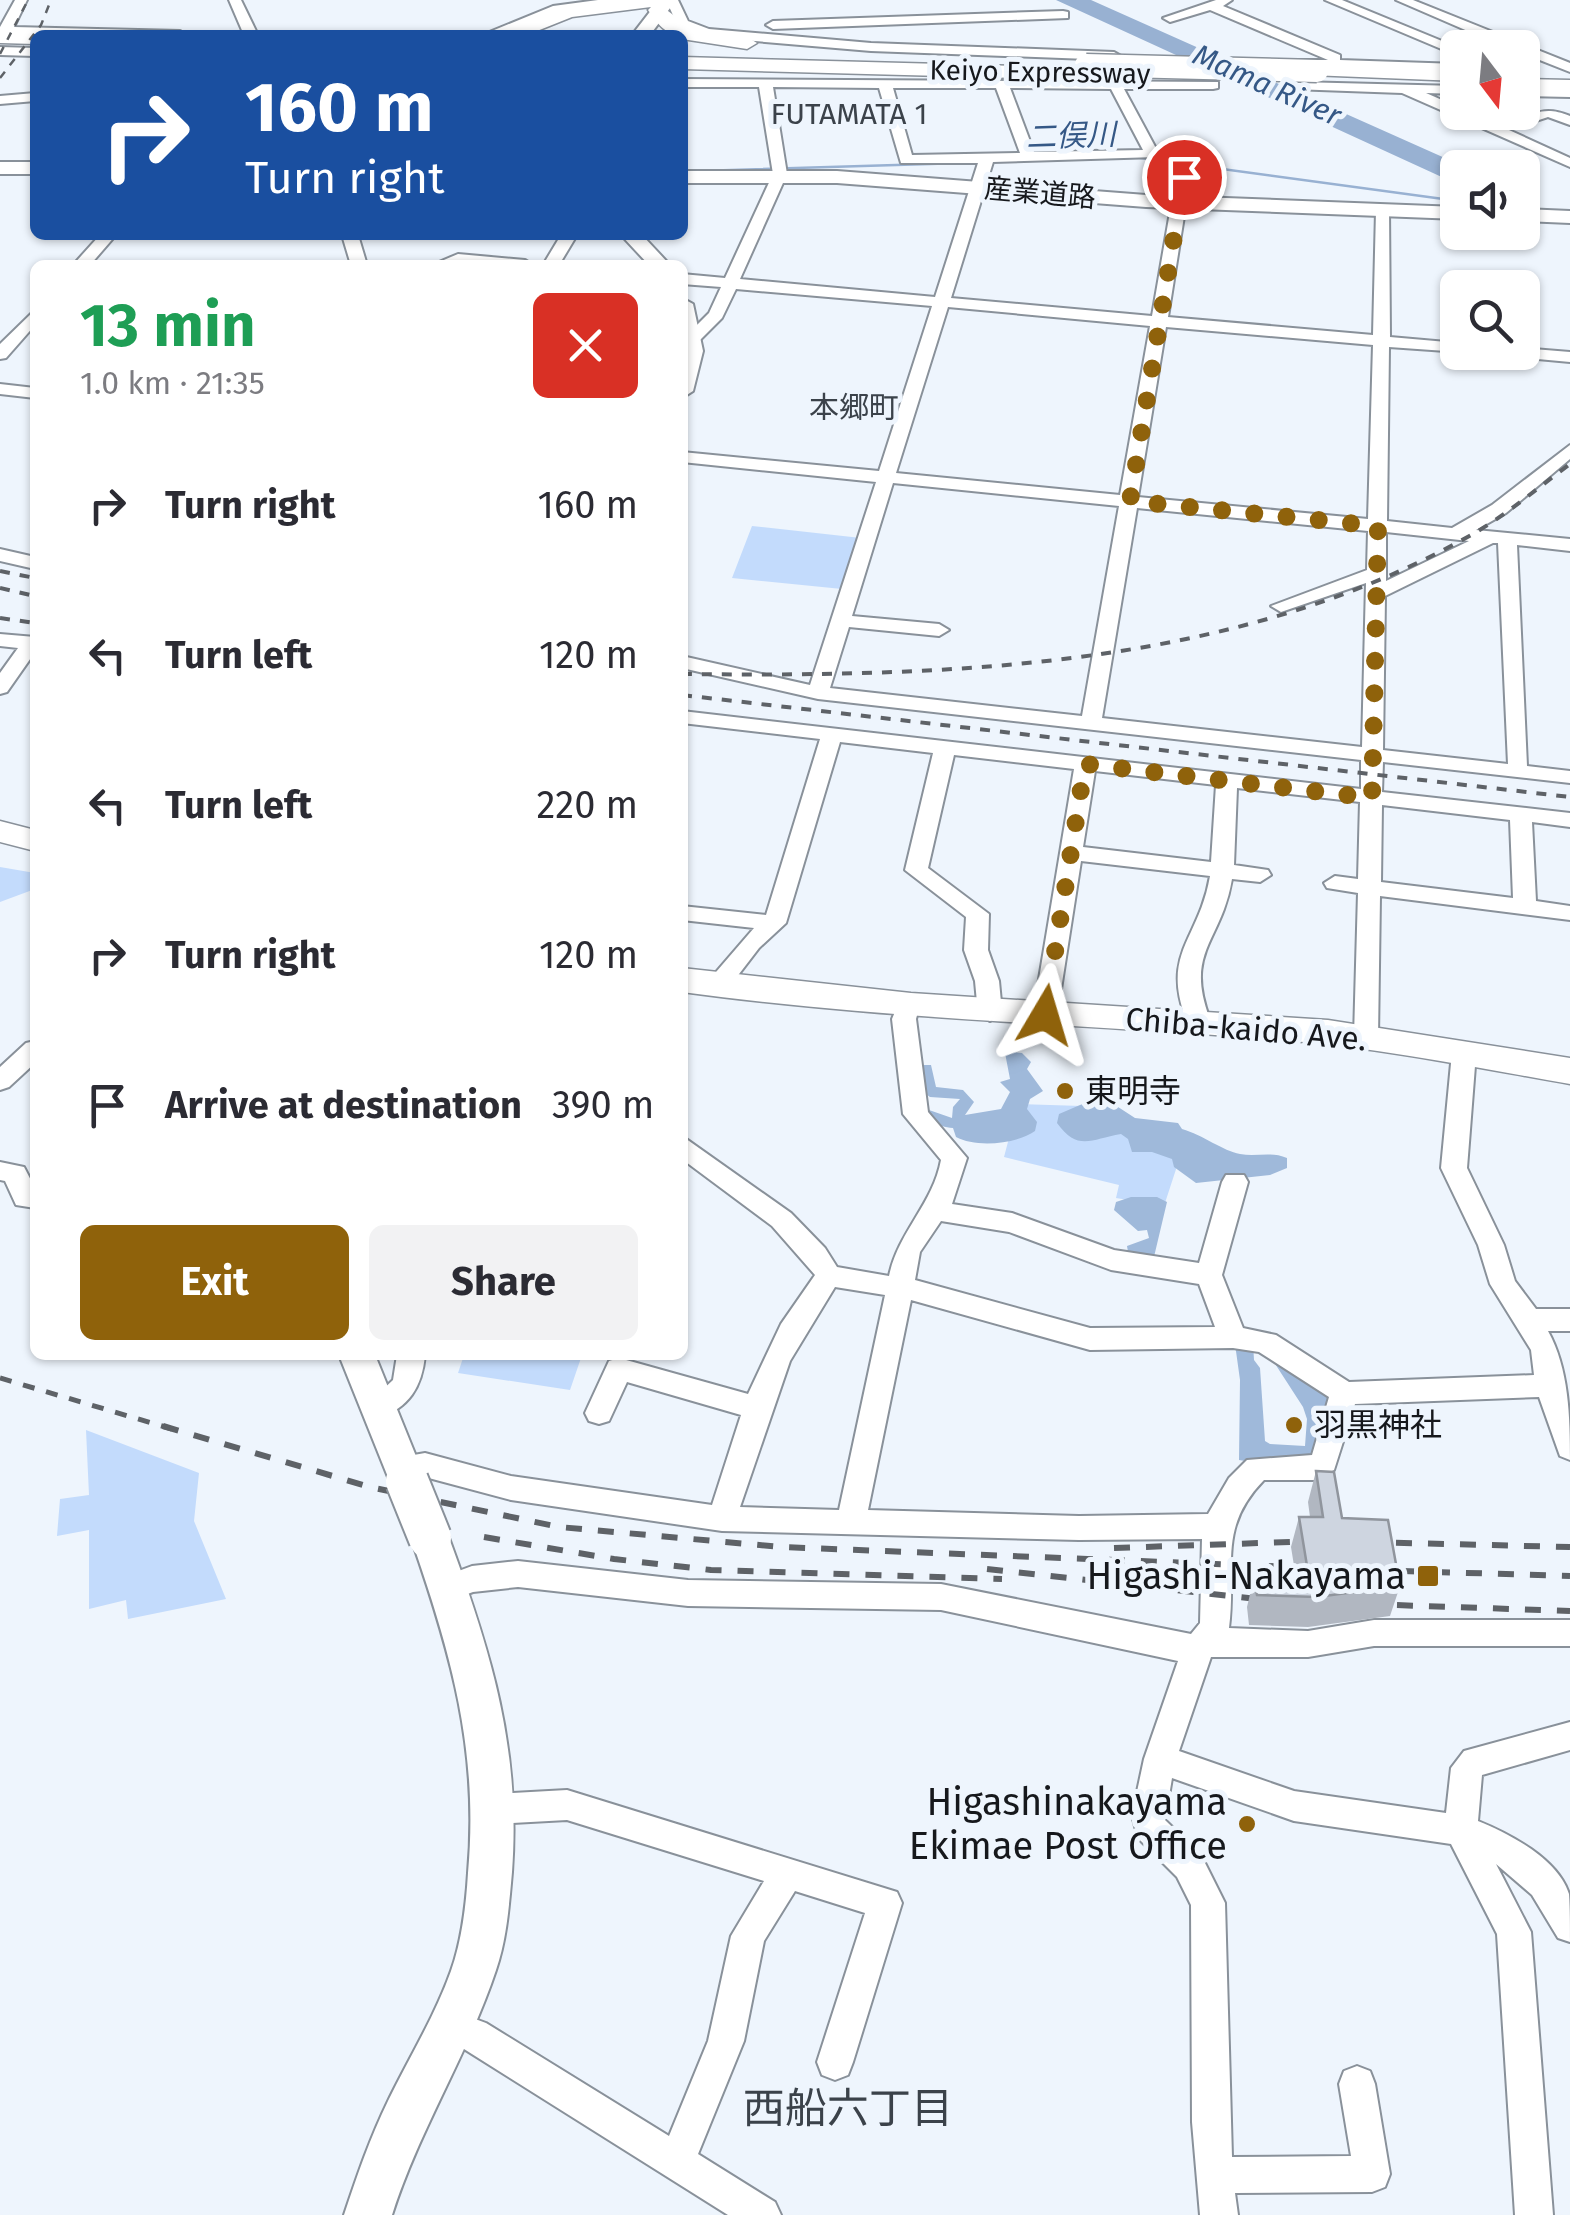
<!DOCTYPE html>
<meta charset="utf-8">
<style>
:root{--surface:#fff;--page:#f2f2f3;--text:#2b2b33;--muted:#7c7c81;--accent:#8f620b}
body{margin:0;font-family:"Fira Sans","Noto Sans JP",sans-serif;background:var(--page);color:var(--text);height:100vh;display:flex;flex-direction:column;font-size:38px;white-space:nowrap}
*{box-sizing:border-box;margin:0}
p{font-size:32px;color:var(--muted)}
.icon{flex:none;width:55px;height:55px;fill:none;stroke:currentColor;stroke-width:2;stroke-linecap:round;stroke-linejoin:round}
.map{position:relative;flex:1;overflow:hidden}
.panel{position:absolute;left:30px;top:260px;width:658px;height:1100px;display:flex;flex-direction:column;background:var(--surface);border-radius:15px;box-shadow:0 2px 8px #0004}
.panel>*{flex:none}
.banner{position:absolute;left:30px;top:30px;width:658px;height:210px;border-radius:15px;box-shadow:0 2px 8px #0004;background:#1a4fa0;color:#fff;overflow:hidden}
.needle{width:65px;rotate:164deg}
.tools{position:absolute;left:1440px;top:30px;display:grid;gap:20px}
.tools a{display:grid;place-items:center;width:100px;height:100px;border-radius:15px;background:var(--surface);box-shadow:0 2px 8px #0004;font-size:50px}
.pin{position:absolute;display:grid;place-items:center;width:85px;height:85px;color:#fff;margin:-42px;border:5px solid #fff;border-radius:50%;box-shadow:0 2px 10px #0007}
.me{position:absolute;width:110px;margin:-55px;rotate:7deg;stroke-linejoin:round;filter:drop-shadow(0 0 8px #0008)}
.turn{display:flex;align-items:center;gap:35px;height:210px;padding:0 50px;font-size:45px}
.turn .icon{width:130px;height:130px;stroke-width:2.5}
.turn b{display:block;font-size:70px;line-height:85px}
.round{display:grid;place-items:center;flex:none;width:105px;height:105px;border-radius:15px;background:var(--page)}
.overview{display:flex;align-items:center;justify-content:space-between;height:170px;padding:0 50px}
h1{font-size:60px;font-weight:700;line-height:75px;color:#1e9e55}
.button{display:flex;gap:20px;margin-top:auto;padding:20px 50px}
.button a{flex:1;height:115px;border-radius:15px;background:var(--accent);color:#fff;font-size:40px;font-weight:700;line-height:115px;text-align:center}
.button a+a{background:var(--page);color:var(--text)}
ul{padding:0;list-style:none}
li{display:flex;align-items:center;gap:30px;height:150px;padding:0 50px}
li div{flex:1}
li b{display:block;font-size:38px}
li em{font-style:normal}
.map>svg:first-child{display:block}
</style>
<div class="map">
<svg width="1570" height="2215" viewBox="0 0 1570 2215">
<rect width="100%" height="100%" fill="#eef5fd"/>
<path fill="#c3dbfc" d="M752,526L861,538L842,589L732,578Z
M0,867L35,873V889L0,902Z
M1018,1104L1114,1107L1180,1157L1164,1206L1116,1198L1119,1185L1004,1157Z
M464,1355H582L570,1390L458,1373Z
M86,1430L199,1473L194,1521L226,1599L128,1619L126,1600L89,1609V1530L57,1536L60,1499L89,1495Z"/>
<path fill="#9fb9da" d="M1012,1052L1022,1053L1031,1062L1027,1069L1043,1091L1030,1099L1027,1109L1037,1122L1035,1131C1017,1144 976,1148 956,1137L953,1128C937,1127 926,1120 926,1104L929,1110L952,1118L953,1107L960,1099L930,1097L923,1092L915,1065H931L936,1087L963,1090L974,1102L965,1115L1001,1109L1010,1092L1000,1082L1010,1079L1005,1053Z
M1087,1102L1115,1105L1135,1118L1178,1123L1182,1129C1203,1135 1223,1151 1240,1154C1257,1157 1271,1151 1287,1158V1168L1270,1175L1196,1183L1174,1167L1172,1159L1152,1152H1132L1128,1139L1121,1134C1091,1139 1078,1152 1057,1123L1059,1114Z
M1131,1197H1157L1167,1202L1153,1261L1128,1252L1127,1246L1149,1238L1147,1230L1138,1231L1114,1210L1116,1202Z
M1253,1343L1254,1360L1260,1368L1265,1441L1270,1444L1305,1446L1307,1419L1303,1407L1270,1356L1333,1393L1317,1457L1257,1463L1239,1460L1240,1380L1235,1344Z"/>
<path fill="#98b1d2" d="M1056,0H1091L1465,167L1458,168L1457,184Z"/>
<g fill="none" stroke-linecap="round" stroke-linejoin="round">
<path stroke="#98b1d2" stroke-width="2.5" d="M1134,157L1458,201
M699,171L963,163"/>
<g stroke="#89919a" stroke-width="4">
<path id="minor" d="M15,0H27L14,27L180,31L187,35H0V27Z
M229,0H241L258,35H244Z
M598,0H635L561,13L503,35H482L553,6Z
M666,0H678L688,21L709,29L871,43L1114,52L1121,56L1114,60L871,51L707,37L678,26Z
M1216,0H1232L1223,6L1340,55V60L1458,64V72L1294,67L1287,63L1289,60H1328L1210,10L1170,22L1163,18Z
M1325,0H1342L1459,48L1458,56Z
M1396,0H1413L1570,63V72L1522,53V48H1507Z
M1063,11L1068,12V18L773,29L766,25L773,21Z
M0,47L35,48V56L0,55Z
M682,79L1218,82V88L1213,89H1124L1159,154L1157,157L993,162L951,298L1152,316L1178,166L1185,162L1192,166L1168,317L1373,335L1376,211L1389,208L1390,337L1458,343L1460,352L1389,347L1387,521L1452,528L1492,505L1570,445V459L1506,513L1476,530L1570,539V551L1517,545L1527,766L1570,771V783L1383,762L1382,792L1570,813V827L1532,822L1536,901L1570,906V920L1380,896L1378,1037L1375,1043H1357L1354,1037L1358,893L1327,888L1324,883L1335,876L1358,879L1360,802L1237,788L1234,865L1268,870L1271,875L1260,882L1232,879C1221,944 1183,951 1211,1022L1208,1028H1190L1187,1022C1160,952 1199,941 1210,876L1081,861L1057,1015L1045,1023L1033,1015L1074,769L954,755L928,868L989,914L988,950L999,981L1002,1013L990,1021L978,1013L975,981L964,950L966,917L905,870L933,753L840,742L786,923L759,948L726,991H710L706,985L710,979L754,928L682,920V906L766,915L820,739L682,723V711L1361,789V760L818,699L682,668V656L810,685L876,482L682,462V452L879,471L932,306L736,289L722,318L698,342H686L684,338L709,313L721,287L682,284V274L725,278L773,174L759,87H682ZM773,87L879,88L901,163H978L935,297L740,279L787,174ZM893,88H996L1020,153L912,155ZM1010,88L1111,89L1143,150L1034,152ZM948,307L1150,326L1120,495L896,473ZM1166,327L1373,345L1368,519L1138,497ZM893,483L1119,506L1082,716L830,688L849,627L939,636L949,630L939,624L852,616ZM1137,508L1368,531L1367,570L1271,606L1281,612L1366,583L1362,747L1102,718ZM1386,532L1469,541L1386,581ZM1493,543H1498L1508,764L1383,750L1385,596ZM1095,771L1216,785L1211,862L1083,847ZM1382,805L1510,820L1513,898L1381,882Z
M1297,82L1458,86V94L1426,93L1458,107V112C1472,112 1484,124 1497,124C1528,125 1534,101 1570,116V125L1548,117L1509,130L1570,158V167L1402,93L1292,89L1290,86Z
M1522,88L1570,89V97L1522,96Z
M35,93V101L0,104V96Z
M100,235H116L90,265H73Z
M342,235H358L367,265H351Z
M561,235H577L559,265H543Z
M458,254L525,260L533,265H432Z
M35,310V325L6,358L0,359V344Z
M1522,348L1570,352V362L1515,357L1507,352H1522Z
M0,384L35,388V398L0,394Z
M0,549L35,557V569L0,561Z
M0,634L35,637V652L7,692L0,694V673L18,648L0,646Z
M907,1000L919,1008L916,1019L928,1112L967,1158L952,1204L1012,1213L1114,1250L1199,1263L1222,1182L1226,1175H1244L1248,1182L1222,1275L1243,1328L1276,1335L1349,1382L1534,1375L1531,1350L1490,1284L1478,1245L1441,1168L1452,1053L1464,1045L1476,1053L1467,1168L1504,1245L1515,1281L1536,1309H1570V1331H1548C1569,1369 1570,1417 1570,1460L1560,1456L1539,1397L1355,1404L1334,1470L1314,1480H1264C1216,1529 1237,1568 1229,1628L1308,1631L1374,1620H1570V1646H1374L1308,1657H1211L1179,1751L1294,1791L1446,1813L1451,1768L1464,1751L1570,1722V1750L1482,1775L1478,1821C1510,1834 1558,1859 1569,1894C1570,1908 1570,1928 1570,1942L1558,1938L1532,1895L1496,1864L1531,1932L1553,2215H1515L1497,1934L1451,1844L1294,1821L1172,1778L1165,1820L1201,1855L1225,1903L1232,2157L1351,2156L1339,2084L1344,2071L1357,2066L1370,2071L1375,2084L1390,2174L1385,2187L1372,2192L1235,2193L1238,2215H1200L1192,2122L1191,1905L1177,1877L1138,1838L1132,1815L1144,1759L1178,1661L941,1610L688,1606L518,1587L473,1592L448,1601L437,1597L433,1588L437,1579L472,1566L518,1561L688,1580L941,1584L1191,1634L1200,1623L1202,1539L1079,1540L722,1531L511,1500L425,1477L401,1479L391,1475L387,1467L391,1459L425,1453L511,1476L712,1505L741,1415L627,1382L609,1421L599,1424L589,1421L585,1413L609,1361L619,1358L748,1394L781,1324L815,1275L772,1226L682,1159V1136L791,1213L825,1248L837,1267L889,1276C898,1232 933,1204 941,1160L903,1114L892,1019L899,1002ZM941,1221L1009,1232L1111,1270L1199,1284L1215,1327L1090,1328L915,1280L920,1252ZM835,1287L885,1295L839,1510L740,1507L790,1361ZM911,1300L1090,1350L1233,1348L1259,1352L1329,1397L1312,1455L1247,1460L1229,1478L1208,1514L1079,1516L868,1510Z
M35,1041V1063L9,1087L0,1090V1067L26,1043Z
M0,1162L24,1167L35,1188V1208L16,1205L5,1181L0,1180Z
M397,1355H425C422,1387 409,1408 378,1418L368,1415L364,1407L393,1380Z
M567,1790L897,1892L902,1903L853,2062L848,2075L835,2080L822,2075L817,2062L865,1913L795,1891L764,1941L744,2041L698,2154L775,2202L781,2215H728L464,2049L439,2039L433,2027L439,2015L451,2010L486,2023L669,2136L708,2041L731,1936L764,1881L567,1820L494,1824L482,1820L478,1809L482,1798L494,1794Z"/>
</g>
<g stroke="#89919a" stroke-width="4">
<path id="major" d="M659,0H676L650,35H632Z
M0,162H35V174H0Z
M682,171H837L1146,195L1458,207V219L1146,207L837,183H682Z
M1522,209L1570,211V223L1522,221Z
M621,235H642L670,265H649Z
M682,298L693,304L703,351L693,391L682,398Z
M339,1355H375L426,1481L420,1492L407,1497L394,1492Z
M430,1522L444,1527L449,1538C491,1652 521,1749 512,1872C509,1905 507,1938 496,1970C468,2054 419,2130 392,2215H344C357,2176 370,2138 388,2101C409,2058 435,2016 451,1971C462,1940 466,1906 468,1873C479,1750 451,1653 411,1538L416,1527Z"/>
</g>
<g stroke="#89919a" stroke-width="3">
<path id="highway" d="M613,0H666L660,5L692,29L747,37L757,43L747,49L682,39V35C665,35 658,24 648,10L651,7L572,17L527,35H499L561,8Z
M0,31L43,35H35V44L0,43Z
M682,57L1128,69L1138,75L1128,81L682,69Z
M1317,65L1458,69V81L1310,75L1307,71Z
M1522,79L1570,80V92L1522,91Z
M0,821L35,830V851L0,842Z
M682,968L911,993L1328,1020L1570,1058V1084C1478,1068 1386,1049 1293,1041C1089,1024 885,1020 682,992Z"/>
</g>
<use href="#minor" fill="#fff" fill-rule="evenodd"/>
<use href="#major" fill="#fff" fill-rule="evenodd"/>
<use href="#highway" fill="#fff" fill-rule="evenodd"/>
<path stroke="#5e6267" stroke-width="2.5" stroke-dasharray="8 8" stroke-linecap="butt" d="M0,54L28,0
M0,78L41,25L51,0"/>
<path stroke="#5e6267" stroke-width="4" stroke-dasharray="10 10" stroke-linecap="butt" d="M0,571L35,578
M0,588L35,596
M0,618L35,623
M682,674C950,677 1240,669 1478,531C1510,512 1540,486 1570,464
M682,695L1570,797"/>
<path stroke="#5e6267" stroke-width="5" stroke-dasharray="12 12" stroke-linecap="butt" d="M0,1378L172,1429"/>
<path stroke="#5e6267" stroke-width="6" stroke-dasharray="16 16" stroke-linecap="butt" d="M163,1426L370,1487L559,1527L781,1547L1320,1568
M484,1537L614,1559L711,1570L1002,1579
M1364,1542L1570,1547
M1114,1548L1319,1541
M987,1569L1275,1601
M1370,1570L1570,1576
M1365,1604L1570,1611"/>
<g stroke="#89919a" stroke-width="46" stroke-linecap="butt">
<path id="major-bridge" d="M407,1481L430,1538"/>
</g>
<g stroke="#89919a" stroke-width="25" stroke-linecap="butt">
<path id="highway-bridge" d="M1086,65L1317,71"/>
</g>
<use href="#major-bridge" stroke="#fff" stroke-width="42"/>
<use href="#highway-bridge" stroke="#fff" stroke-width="22"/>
</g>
<path fill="#b1b7c1" d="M1316,1471L1342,1518L1400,1586L1390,1616L1308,1627L1249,1625L1247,1607L1254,1577L1296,1578L1291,1547L1299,1517H1310L1308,1502Z"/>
<path fill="#ced5e0" stroke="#90959d" stroke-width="2.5" d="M1316,1471L1334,1472L1342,1518L1388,1520L1400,1586L1317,1597L1257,1595L1254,1577L1309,1578L1299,1517H1323Z"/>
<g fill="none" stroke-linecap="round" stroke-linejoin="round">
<path stroke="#8f620b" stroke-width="18" stroke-dasharray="0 32.4" d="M1045,1015L1085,764L1372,798L1378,526L1130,501L1184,177"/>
</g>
<g fill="#8f620b" stroke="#eef5fd" stroke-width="4">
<circle cx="1065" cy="1091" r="10"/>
<circle cx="1294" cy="1425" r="10"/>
<rect x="1416" y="1564" width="24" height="24" rx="5"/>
<circle cx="1247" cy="1824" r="10"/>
</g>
<g text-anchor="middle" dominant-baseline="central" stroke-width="10" stroke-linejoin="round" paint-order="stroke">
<g font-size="28" fill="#16181c" stroke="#eef5fd">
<text transform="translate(1040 72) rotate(1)">Keiyo Expressway</text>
<text transform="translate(1040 193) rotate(5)">産業道路</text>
</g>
<g font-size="30" font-style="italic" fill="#355886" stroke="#eef5fd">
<text transform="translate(1267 85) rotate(24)">Mama River</text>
<text transform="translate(1071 136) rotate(-2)">二俣川</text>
</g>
<g font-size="30" fill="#3b424a" stroke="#eef5fd">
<text x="849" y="114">FUTAMATA 1</text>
<text x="854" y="408">本郷町</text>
</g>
<g font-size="32" fill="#16181c" stroke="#eef5fd">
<text transform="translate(1246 1029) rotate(5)">Chiba-kaido Ave.</text>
</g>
<g font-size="32" fill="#16181c" stroke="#eef5fd" text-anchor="start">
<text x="1085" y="1091">東明寺</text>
<text x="1314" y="1425">羽黒神社</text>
</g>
<g font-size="38" fill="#16181c" stroke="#eef5fd" text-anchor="end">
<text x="1406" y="1576">Higashi-Nakayama</text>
<text x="1227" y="1802">Higashinakayama<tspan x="1227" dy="44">Ekimae Post Office</tspan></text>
</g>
<g font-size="42" fill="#3b424a" stroke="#eef5fd">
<text x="848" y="2109">西船六丁目</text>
</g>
</g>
</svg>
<div class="tools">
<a><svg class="needle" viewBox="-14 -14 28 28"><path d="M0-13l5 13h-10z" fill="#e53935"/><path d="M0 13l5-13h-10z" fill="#7c7c81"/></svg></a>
<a><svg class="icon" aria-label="sound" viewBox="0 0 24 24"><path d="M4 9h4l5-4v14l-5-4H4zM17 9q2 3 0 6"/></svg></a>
<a><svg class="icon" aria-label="search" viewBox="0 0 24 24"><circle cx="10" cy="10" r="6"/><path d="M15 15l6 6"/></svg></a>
</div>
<div class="pin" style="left:1184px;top:177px;background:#d93025"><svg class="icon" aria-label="arrive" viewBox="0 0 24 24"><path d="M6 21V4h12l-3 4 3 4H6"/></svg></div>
<svg class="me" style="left:1045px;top:1015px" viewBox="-20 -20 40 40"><path d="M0-17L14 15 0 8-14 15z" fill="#8f620b" stroke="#fff" stroke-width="4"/></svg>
<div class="banner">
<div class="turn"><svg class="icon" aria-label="right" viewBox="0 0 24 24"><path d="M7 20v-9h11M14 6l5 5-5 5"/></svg><div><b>160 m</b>Turn right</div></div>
</div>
<section class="panel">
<div class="overview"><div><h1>13 min</h1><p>1.0 km · 21:35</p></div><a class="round" style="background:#d93025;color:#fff"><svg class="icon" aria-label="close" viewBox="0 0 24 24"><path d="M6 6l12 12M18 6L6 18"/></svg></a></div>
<ul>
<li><svg class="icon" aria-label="right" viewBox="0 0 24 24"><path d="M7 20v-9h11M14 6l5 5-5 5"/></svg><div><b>Turn right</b></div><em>160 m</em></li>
<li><svg class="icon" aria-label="left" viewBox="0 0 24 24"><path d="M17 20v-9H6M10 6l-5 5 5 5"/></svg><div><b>Turn left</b></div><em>120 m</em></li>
<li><svg class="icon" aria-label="left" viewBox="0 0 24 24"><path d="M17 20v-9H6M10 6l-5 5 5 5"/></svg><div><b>Turn left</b></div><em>220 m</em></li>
<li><svg class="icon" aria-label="right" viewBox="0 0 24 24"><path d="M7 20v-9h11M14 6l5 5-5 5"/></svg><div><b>Turn right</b></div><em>120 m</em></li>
<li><svg class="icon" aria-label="arrive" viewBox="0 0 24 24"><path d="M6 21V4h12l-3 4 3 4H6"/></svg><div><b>Arrive at destination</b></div><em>390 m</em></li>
</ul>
<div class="button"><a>Exit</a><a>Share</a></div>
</section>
</div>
